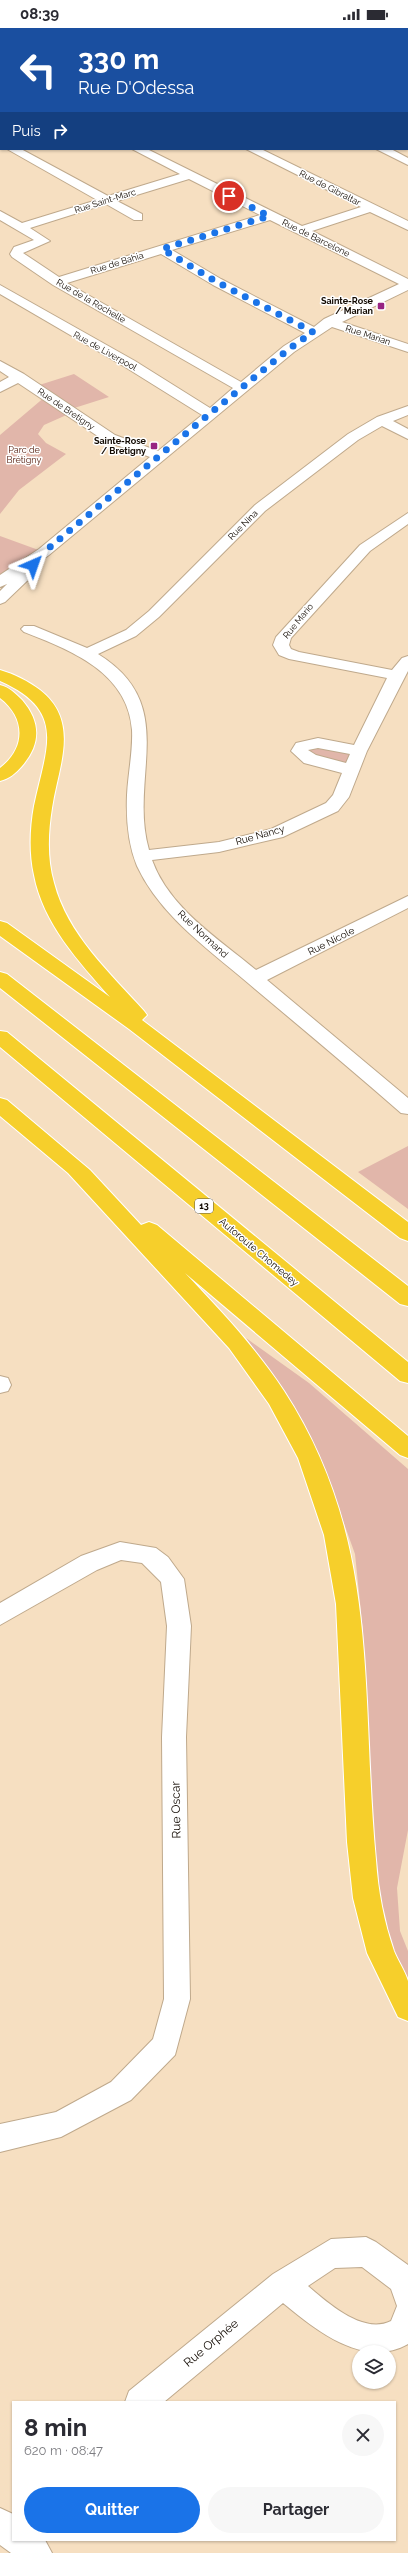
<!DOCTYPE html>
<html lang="fr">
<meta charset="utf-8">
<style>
:root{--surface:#fff;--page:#f7f7f7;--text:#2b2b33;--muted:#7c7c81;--accent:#1a73e8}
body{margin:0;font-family:Raleway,sans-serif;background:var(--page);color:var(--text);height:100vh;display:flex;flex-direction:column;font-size:15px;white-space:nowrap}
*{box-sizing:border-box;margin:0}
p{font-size:13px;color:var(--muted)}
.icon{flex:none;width:22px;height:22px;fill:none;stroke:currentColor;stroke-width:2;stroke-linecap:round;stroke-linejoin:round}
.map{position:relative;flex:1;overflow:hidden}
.sheet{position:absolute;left:12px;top:2373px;width:384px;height:140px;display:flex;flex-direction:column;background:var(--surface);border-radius:0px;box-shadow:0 1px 3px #0004}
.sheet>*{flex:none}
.banner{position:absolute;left:0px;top:0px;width:408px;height:122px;box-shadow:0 1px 3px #0004;background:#1a4fa0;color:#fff;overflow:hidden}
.tools{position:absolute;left:352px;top:2317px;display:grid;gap:8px}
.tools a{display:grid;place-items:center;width:44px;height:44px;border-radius:50%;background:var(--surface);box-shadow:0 1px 3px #0004;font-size:20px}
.pin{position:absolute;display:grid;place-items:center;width:34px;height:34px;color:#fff;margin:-17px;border:2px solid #fff;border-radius:50%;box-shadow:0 1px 4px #0007}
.me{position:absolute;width:44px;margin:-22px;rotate:43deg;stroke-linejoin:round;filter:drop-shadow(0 0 3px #0008)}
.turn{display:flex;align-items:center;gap:14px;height:84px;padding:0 12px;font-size:18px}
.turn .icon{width:52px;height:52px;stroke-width:2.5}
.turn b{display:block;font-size:28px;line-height:34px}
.then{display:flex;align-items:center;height:38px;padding:0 12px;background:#0003;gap:8px;font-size:15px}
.round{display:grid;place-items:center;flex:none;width:42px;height:42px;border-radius:21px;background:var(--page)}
.head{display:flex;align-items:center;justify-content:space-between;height:68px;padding:0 12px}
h1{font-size:24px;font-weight:700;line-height:30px}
.cta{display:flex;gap:8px;margin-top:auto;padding:8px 12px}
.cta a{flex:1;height:46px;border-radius:24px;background:var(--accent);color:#fff;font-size:16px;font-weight:700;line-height:46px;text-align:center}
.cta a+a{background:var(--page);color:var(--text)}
.status{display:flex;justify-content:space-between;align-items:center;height:28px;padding:0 20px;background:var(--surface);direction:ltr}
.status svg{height:11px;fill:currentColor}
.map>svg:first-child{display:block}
</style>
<div class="status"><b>08:39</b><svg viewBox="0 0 49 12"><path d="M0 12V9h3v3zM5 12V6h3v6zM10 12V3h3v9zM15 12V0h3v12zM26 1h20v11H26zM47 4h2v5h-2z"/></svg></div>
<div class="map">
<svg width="408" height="2525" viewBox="0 0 408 2525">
<rect width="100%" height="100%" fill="#f6dfc1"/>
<path fill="#e1b6aa" d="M293,0H408V50L407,1Z
M74,346L109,369L68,382L71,385L44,397L38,406L46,415L66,426L19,462L0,486V407L46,368L33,359Z
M0,508L44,524L0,553Z
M302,718L359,723L352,742L310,731Z
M408,1118V1181L358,1144Z
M246,1310L309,1355L408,1441V1802L397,1860L400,1903L408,1923V1950L388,1911L378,1877L370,1776L363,1604L355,1526L319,1426L286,1365Z"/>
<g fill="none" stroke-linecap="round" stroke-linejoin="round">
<g stroke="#bfa98c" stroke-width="2">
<path id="minor" d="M3,0H14L15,1H4Z
M224,0H235L236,1H225Z
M0,47H1V54H0Z
M407,78H408V85H407Z
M7,121H21L108,168L180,146L132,121H147L302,198L361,179L246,121H261L408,193V202L370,184L312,203L408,251V262L342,294L408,316V324L332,299L294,324L49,527L24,545L30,549L28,552L5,574L0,576V563L7,556L0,559V547L39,521L150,429L105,413L18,355L0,364V354L9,349L0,343V333L24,346L115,407L158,423L202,387L125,339L0,266V257L135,333L210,380L233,360L53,257L12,229L10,226L14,219L34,212L0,192V183L22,195L97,172ZM189,151L260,187L59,249L23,225L50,213L30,200L106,176L134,192H142V186L117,173ZM270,192L399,256L324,291L314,299L221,251L172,222ZM161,226L213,257L305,305L284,318L241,354L67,255Z
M376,121H391L408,130V137Z
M408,378V387L393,393L408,401V411L382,398L358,412L265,483L159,589L136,608L98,626C181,677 128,749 149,822L219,814L271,801L326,775L333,767L342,745L304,735L291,723L296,715L318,710L354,717L387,650L289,631L279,627L273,617L276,609L360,517L408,485V496L370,523L291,610L289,617L291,621L299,624L392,642L402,630L408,628V643L367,723L349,769L338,783L283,809L219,824L152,832C169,880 219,911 256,942L408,868V880L267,952L408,1070V1086L401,1085C353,1043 304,1002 255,961C214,925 161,890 137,838C128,816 126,791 127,767C128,746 133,723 132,702C128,644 70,622 24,604L21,601L24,598H34L87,620L126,602L149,583L255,477L348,406L377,389ZM318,720L350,726L346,735L316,727L308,722Z
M0,1348L8,1350L11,1357L8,1363L0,1365Z
M120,1514L156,1520L168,1529L184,1551L191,1598L186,1709L190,1971L175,2027L131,2072L61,2109L0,2124V2096L56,2084L111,2054L153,2011L164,1971L162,1709L167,1598L161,1554L142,1535L121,1532L97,1542L0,1597V1575L81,1528Z
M366,2209L376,2214L408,2237V2316C364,2341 317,2303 283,2275L164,2374H125L129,2363L273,2246L331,2211ZM362,2239L391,2261L397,2278L391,2293C363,2307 328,2275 308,2258L335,2240Z
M0,2480L13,2486V2512H45L52,2525H11L0,2517Z"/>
</g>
<g stroke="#fff" stroke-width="2">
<path id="highway" d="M0,642C14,646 28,653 40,662C81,694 58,739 52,780C48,805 47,831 54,855C67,906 110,945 144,983L147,987L142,992L408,1194V1213L400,1210L129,1001L0,908V893L7,895L110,969C79,934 43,895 34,847C29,825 30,800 34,778C46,720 68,683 0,653Z
M0,657C9,659 16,666 22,672C41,694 41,716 22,738C16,745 9,751 0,753V740C26,720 26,690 0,670Z
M0,944L7,946L408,1258V1278L400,1276L0,960Z
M0,1003L7,1004L408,1334V1355L400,1353L0,1019Z
M0,1070L7,1072L90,1142L141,1197L149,1194L157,1197L408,1408V1430L400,1427L185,1245C221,1283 255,1319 284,1363C382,1514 360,1663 376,1832C378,1863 384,1894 394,1923C398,1933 405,1943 408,1953C408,1964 408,1981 408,1993L398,1989L367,1925L353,1870L347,1814L336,1576L324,1507L298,1430L269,1376L229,1320L68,1145L0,1088Z"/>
</g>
<use href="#minor" fill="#fff" fill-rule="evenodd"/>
<use href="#highway" fill="#f6cf2b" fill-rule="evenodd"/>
</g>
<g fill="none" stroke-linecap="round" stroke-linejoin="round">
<path stroke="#1a73e8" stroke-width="7" stroke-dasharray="0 12.6" d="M33,537L44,524L196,397L289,321L313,304L217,254L162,221L269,188L229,168"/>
</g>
<g fill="#972482" stroke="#fff" stroke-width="1.5">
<rect x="377" y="274" width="8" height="8" rx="2"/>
<rect x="150" y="414" width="8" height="8" rx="2"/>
</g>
<g text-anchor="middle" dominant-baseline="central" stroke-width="3" stroke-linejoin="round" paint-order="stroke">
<g font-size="9" fill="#120a02" stroke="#fff">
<text transform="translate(330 160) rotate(27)">Rue de Gibraltar</text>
<text transform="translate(105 173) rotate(-17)">Rue Saint-Marc</text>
<text transform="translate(316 210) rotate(26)">Rue de Barcelone</text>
<text transform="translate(117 235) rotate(-17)">Rue de Bahia</text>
<text transform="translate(91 273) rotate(30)">Rue de la Rochelle</text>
<text transform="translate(368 307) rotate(18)">Rue Marian</text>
<text transform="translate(105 323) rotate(29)">Rue de Liverpool</text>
<text transform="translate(66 381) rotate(34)">Rue de Bretigny</text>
<text transform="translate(243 497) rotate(-45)">Rue Nina</text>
<text transform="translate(298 593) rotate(-51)">Rue Mario</text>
</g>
<g font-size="9" font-weight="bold" fill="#120a02" stroke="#fff" text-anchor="end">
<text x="373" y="273">Sainte-Rose<tspan x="373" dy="10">/ Marian</tspan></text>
<text x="146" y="413">Sainte-Rose<tspan x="146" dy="10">/ Bretigny</tspan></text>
</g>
<g font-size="9" fill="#511808" stroke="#fff">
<text x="24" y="422">Parc de<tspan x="24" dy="10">Brétigny</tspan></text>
</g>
<rect fill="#fff" stroke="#59544e" stroke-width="1" x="195" y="1171" width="18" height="14" rx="3"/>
<g font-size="9" font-weight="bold" fill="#120a02">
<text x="204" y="1178">13</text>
</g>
<g font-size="10" fill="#120a02" stroke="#fff">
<text transform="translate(260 807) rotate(-16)">Rue Nancy</text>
<text transform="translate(203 906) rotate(43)">Rue Normand</text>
<text transform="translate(331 913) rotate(-27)">Rue Nicole</text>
<text transform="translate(259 1224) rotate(40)">Autoroute Chomedey</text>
</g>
<g font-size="12" fill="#120a02" stroke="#fff">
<text transform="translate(176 1782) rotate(-91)">Rue Oscar</text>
<text transform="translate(211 2315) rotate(-40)">Rue Orphée</text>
</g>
</g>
</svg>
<div class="tools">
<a><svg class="icon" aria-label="layers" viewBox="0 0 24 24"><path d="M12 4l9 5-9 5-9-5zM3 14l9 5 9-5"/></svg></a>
</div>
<div class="pin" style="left:229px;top:168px;background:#d93025"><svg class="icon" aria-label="arrive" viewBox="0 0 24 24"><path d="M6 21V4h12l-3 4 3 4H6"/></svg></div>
<svg class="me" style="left:33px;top:537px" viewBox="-20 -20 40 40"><path d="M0-17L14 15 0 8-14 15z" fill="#1a73e8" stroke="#fff" stroke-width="4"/></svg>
<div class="banner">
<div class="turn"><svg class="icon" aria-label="left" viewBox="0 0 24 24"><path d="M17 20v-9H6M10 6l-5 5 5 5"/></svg><div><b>330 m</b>Rue D'Odessa</div></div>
<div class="then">Puis<svg class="icon" aria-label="right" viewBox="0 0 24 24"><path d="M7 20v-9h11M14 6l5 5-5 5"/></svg></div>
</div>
<section class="sheet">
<div class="head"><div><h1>8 min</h1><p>620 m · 08:47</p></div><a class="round"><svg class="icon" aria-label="close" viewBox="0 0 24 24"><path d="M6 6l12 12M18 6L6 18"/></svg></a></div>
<div class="cta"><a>Quitter</a><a>Partager</a></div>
</section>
</div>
